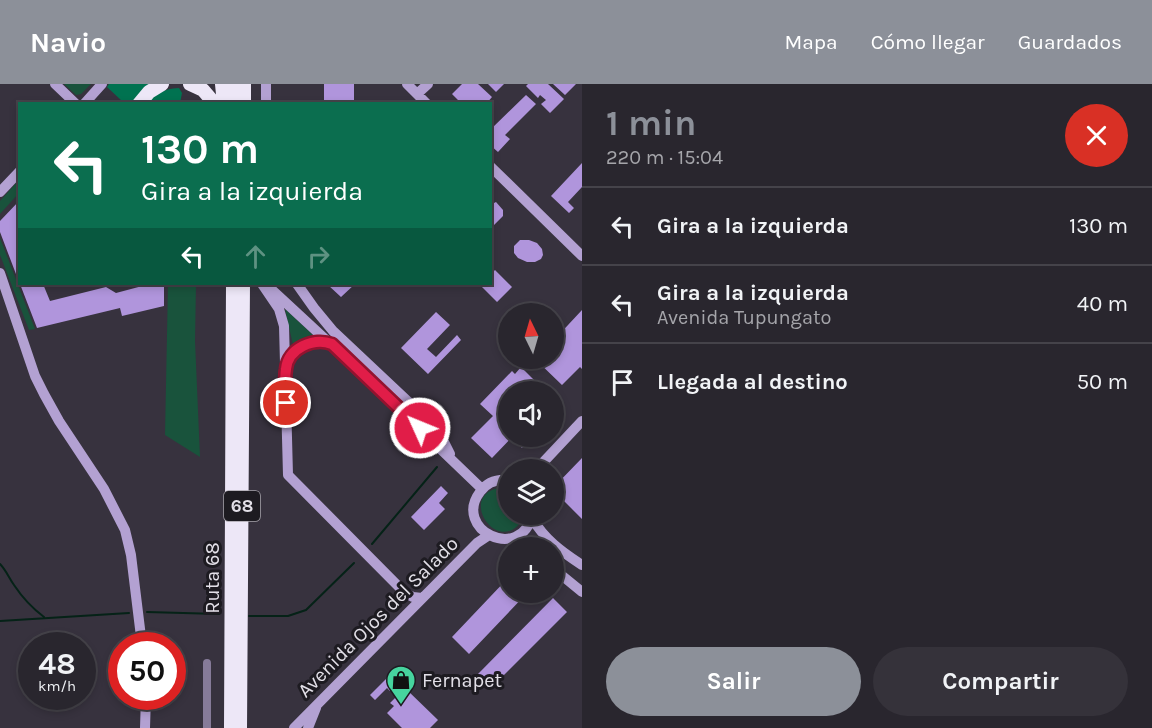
<!DOCTYPE html>
<html lang="es">
<meta charset="utf-8">
<style>
:root{--surface:#29262e;--page:#35323a;--text:#f1f3f6;--muted:#a5a5aa;--line:#45434a;--accent:#8c9099}
body{margin:0;font-family:Karla,sans-serif;background:var(--page);color:var(--text);height:100vh;display:flex;flex-direction:column;font-size:22px;white-space:nowrap}
*{box-sizing:border-box;margin:0}
p{font-size:20px;color:var(--muted)}
.icon{flex:none;width:33px;height:33px;fill:none;stroke:currentColor;stroke-width:2;stroke-linecap:round;stroke-linejoin:round}
.map{position:relative;flex:1;overflow:hidden}
.details{display:flex;flex-direction:column;background:var(--surface);width:570px}
.details>*{flex:none}
.banner{position:absolute;left:18px;top:18px;width:474px;height:183px;border-radius:0px;box-shadow:0 3px 9px #0003,0 0 0 2px var(--line);background:#0b6e4f;color:#fff;overflow:hidden}
.needle{width:39px;rotate:355deg}
.buttons{position:absolute;left:498px;top:219px;display:grid;gap:12px}
.buttons a{display:grid;place-items:center;width:66px;height:66px;border-radius:50%;background:var(--surface);box-shadow:0 3px 9px #0003,0 0 0 2px var(--line);font-size:30px}
.speed{position:absolute;left:18px;top:548px;display:flex;gap:12px;font-size:30px;font-weight:700;text-align:center}
.speed>*{display:grid;place-content:center;width:78px;height:78px;border-radius:50%;background:var(--surface);box-shadow:0 3px 9px #0003,0 0 0 2px var(--line);line-height:1}
.speed small{font-size:15px;font-weight:400}
.speed .limit{border:9px solid #d22;background:#fff;color:#111}
.pin{position:absolute;display:grid;place-items:center;width:51px;height:51px;color:#fff;margin:-26px;border:3px solid #fff;border-radius:50%;box-shadow:0 2px 6px #0007}
.me{position:absolute;width:66px;margin:-33px;rotate:314deg;stroke-linejoin:round;filter:drop-shadow(0 0 4px #0008)}
.turn{display:flex;align-items:center;gap:21px;height:126px;padding:0 24px;font-size:27px}
.turn .icon{width:78px;height:78px;stroke-width:2.5}
.turn b{display:block;font-size:42px;line-height:51px}
.lanes{display:flex;align-items:center;height:57px;padding:0 24px;background:#0003;justify-content:center;gap:30px;direction:ltr}
.lanes .off{opacity:.35}
.round{display:grid;place-items:center;flex:none;width:63px;height:63px;border-radius:32px;background:var(--page)}
.summary{display:flex;align-items:center;justify-content:space-between;height:102px;padding:0 24px}
h1{font-size:36px;font-weight:700;line-height:45px;color:var(--accent)}
.cta{display:flex;gap:12px;margin-top:auto;padding:12px 24px}
.cta a{flex:1;height:69px;border-radius:36px;background:var(--accent);color:#fff;font-size:24px;font-weight:700;line-height:69px;text-align:center}
.cta a+a{background:var(--page);color:var(--text)}
ul{padding:0;list-style:none}
li{display:flex;align-items:center;gap:18px;height:78px;padding:0 24px;border-top:2px solid var(--line)}
li div{flex:1}
li b{display:block;font-size:22px}
li em{font-style:normal}
header{display:flex;align-items:center;gap:36px;box-sizing:border-box;height:84px;padding:0 30px;background:var(--accent);color:#fff}
header strong{font-size:28px}
nav{display:flex;gap:33px;margin-inline-start:auto;font-size:21px}
main{display:flex;flex:1;min-height:0}
.map>svg:first-child{display:block}
</style>
<header>
<strong>Navio</strong>
<nav><a>Mapa</a><a>Cómo llegar</a><a>Guardados</a></nav>
</header>
<main>
<div class="map">
<svg width="582" height="644" viewBox="0 0 582 644">
<rect width="100%" height="100%" fill="#37323e"/>
<path fill="#19533c" d="M64,0H91L81,10L76,11Z
M19,96V109L0,130V117Z
M0,154L35,245L29,246L0,171Z
M168,200H196L195,257L200,373L165,351Z
M285,225L313,251L293,261Z
M505,403L508,404V430L525,431C501,480 451,407 505,403Z"/>
<path fill="#007250" d="M109,0H155L136,19H122V17L107,3Z
M179,4L182,9L180,19L145,20C157,10 162,5 179,4Z"/>
<g fill="none" stroke-linecap="round" stroke-linejoin="round">
<path stroke="#052217" stroke-width="2" d="M372,460L437,383
M0,480C6,486 9,494 14,501C22,513 32,524 44,533
M147,528L219,530
M249,532H288L306,526L354,479
M0,537L129,529"/>
</g>
<path fill="#b095dc" d="M324,0H354V20H324Z
M462,0H478L492,13L486,20H462L452,10Z
M488,0H504L496,8Z
M528,0H548L564,15L550,29L541,20L546,16L540,11L538,14L526,2Z
M553,0H576L565,11Z
M526,11L536,20L505,51L510,55L498,68L490,61V46Z
M582,79V103L568,118L574,124L569,129L551,112Z
M20,116V198H19L0,148V137Z
M496,118L503,126V132L490,145V121Z
M520,156H529L537,159L542,165L543,171L541,175L535,178H527L518,174L514,169V162Z
M495,186L512,203L497,218L480,201L481,200H490V191Z
M20,200H43L50,217L106,203L116,209L146,201V200H164V222L122,232L120,224L37,244Z
M330,200H355L341,213L328,201Z
M582,226V285L580,283L562,301L534,274H554V256Z
M436,228L450,241L427,265L436,273L457,251L461,256L428,290L401,264Z
M521,283L546,308H508V352H513L492,374L471,354L493,332L480,320L512,287L515,290Z
M554,315L562,324L554,333Z
M516,352H534L522,364L514,357L518,354Z
M582,374V435L554,407V403Z
M441,402L448,409L439,419L445,425L424,446L411,433Z
M508,494V508H528L469,570L452,553Z
M553,514L567,528L492,603L478,590Z
M393,588L401,596L390,607L387,604L375,616L370,611Z
M405,604L438,636L430,644H402L387,629L394,622L390,619Z"/>
<g fill="none" stroke-linecap="round" stroke-linejoin="round">
<path stroke="#867b99" stroke-width="8" d="M207,644V579"/>
<path stroke="#b3a1d2" stroke-width="10" d="M55,0L76,20
M266,0V20
M407,0L427,20
M417,10L428,0
M84,20L102,0
M490,82L582,172
M0,108L20,87
M0,189L35,292L44,310L59,337L104,405L125,446L131,471L142,561
M262,200L279,225L284,242L288,391L405,509L413,513L422,514
M297,200L314,224L333,247L435,343L442,354L450,370
M271,205L352,280L482,405
M286,283C293,265 311,253 331,260
M536,386L582,337
M508,396C497,395 487,398 480,408C452,445 520,480 533,430
M532,434C544,455 562,468 582,481
M515,453L530,464
M554,485L582,508
M145,644L146,612
M294,644L477,459L489,451
M308,644L316,624"/>
<path stroke="#ede7f7" stroke-width="14" d="M190,0L203,6L215,20
M222,0L224,20
M139,20L149,8L162,0
M234,20V0
M244,20V0
M231,644L233,200
M240,644L243,200"/>
</g>
<g fill="none" stroke-linecap="round" stroke-linejoin="round">
<g stroke="#92132f" stroke-width="15">
<path id="route" d="M286,319C286,308 284,296 286,285C288,264 314,253 332,260L420,344"/>
</g>
<use href="#route" stroke="#e11d48" stroke-width="10"/>
</g>
<defs>
<g id="shop-pin" transform="scale(1.5)"><path d="M0 17L-7.5 6A9.5 9.5 0 1 1 7.5 6Z" fill="#46d49e" stroke="#1d1b21"/><path d="M-5-2.5h2.3a2.7 3.5 0 0 1 5.4 0H5L5.5 6h-11ZM-1.5-2.5h3a1.5 2.3 0 0 0-3 0Z" fill="#111"/></g>
</defs>
<g fill-rule="evenodd">
<use href="#shop-pin" x="401" y="596"/>
</g>
<g text-anchor="middle" dominant-baseline="central" stroke-width="6" stroke-linejoin="round" paint-order="stroke">
<rect fill="#1d1b21" stroke="#a8a5ac" stroke-width="1.5" x="224" y="407" width="36" height="30" rx="4.5"/>
<g font-size="18" font-weight="bold" fill="#e3e0e8">
<text x="242" y="422">68</text>
</g>
<g font-size="20" fill="#e3e0e8" stroke="#1d1b21">
<text transform="translate(212 494) rotate(-90)">Ruta 68</text>
<text transform="translate(378 533) rotate(-45)">Avenida Ojos del Salado</text>
</g>
<g font-size="20" fill="#e3e0e8" stroke="#1d1b21" text-anchor="start">
<text x="422" y="596">Fernapet</text>
</g>
</g>
</svg>
<div class="buttons">
<a><svg class="needle" viewBox="-14 -14 28 28"><path d="M0-13l5 13h-10z" fill="#e53935"/><path d="M0 13l5-13h-10z" fill="#a5a5aa"/></svg></a>
<a><svg class="icon" aria-label="sound" viewBox="0 0 24 24"><path d="M4 9h4l5-4v14l-5-4H4zM17 9q2 3 0 6"/></svg></a>
<a><svg class="icon" aria-label="layers" viewBox="0 0 24 24"><path d="M12 4l9 5-9 5-9-5zM3 14l9 5 9-5"/></svg></a>
<a>+</a>
</div>
<div class="speed"><div>48<small>km/h</small></div><div class="limit">50</div></div>
<div class="pin" style="left:286px;top:319px;background:#d93025"><svg class="icon" aria-label="arrive" viewBox="0 0 24 24"><path d="M6 21V4h12l-3 4 3 4H6"/></svg></div>
<svg class="me" style="left:420px;top:344px" viewBox="-20 -20 40 40"><circle r="17" fill="#e11d48" stroke="#fff" stroke-width="3"/><path d="M0-11L8 9 0 5-8 9z" fill="#fff"/></svg>
<div class="banner">
<div class="turn"><svg class="icon" aria-label="left" viewBox="0 0 24 24"><path d="M17 20v-9H6M10 6l-5 5 5 5"/></svg><div><b>130 m</b>Gira a la izquierda</div></div>
<div class="lanes"><svg class="icon" aria-label="left" viewBox="0 0 24 24"><path d="M17 20v-9H6M10 6l-5 5 5 5"/></svg><svg class="icon off" aria-label="ahead" viewBox="0 0 24 24"><path d="M12 20V5M6 11l6-6 6 6"/></svg><svg class="icon off" aria-label="right" viewBox="0 0 24 24"><path d="M7 20v-9h11M14 6l5 5-5 5"/></svg></div>
</div>
</div>
<section class="details">
<div class="summary"><div><h1>1 min</h1><p>220 m · 15:04</p></div><a class="round" style="background:#d93025;color:#fff"><svg class="icon" aria-label="close" viewBox="0 0 24 24"><path d="M6 6l12 12M18 6L6 18"/></svg></a></div>
<ul>
<li><svg class="icon" aria-label="left" viewBox="0 0 24 24"><path d="M17 20v-9H6M10 6l-5 5 5 5"/></svg><div><b>Gira a la izquierda</b></div><em>130 m</em></li>
<li><svg class="icon" aria-label="left" viewBox="0 0 24 24"><path d="M17 20v-9H6M10 6l-5 5 5 5"/></svg><div><b>Gira a la izquierda</b><p>Avenida Tupungato</p></div><em>40 m</em></li>
<li><svg class="icon" aria-label="arrive" viewBox="0 0 24 24"><path d="M6 21V4h12l-3 4 3 4H6"/></svg><div><b>Llegada al destino</b></div><em>50 m</em></li>
</ul>
<div class="cta"><a>Salir</a><a>Compartir</a></div>
</section>
</main>
